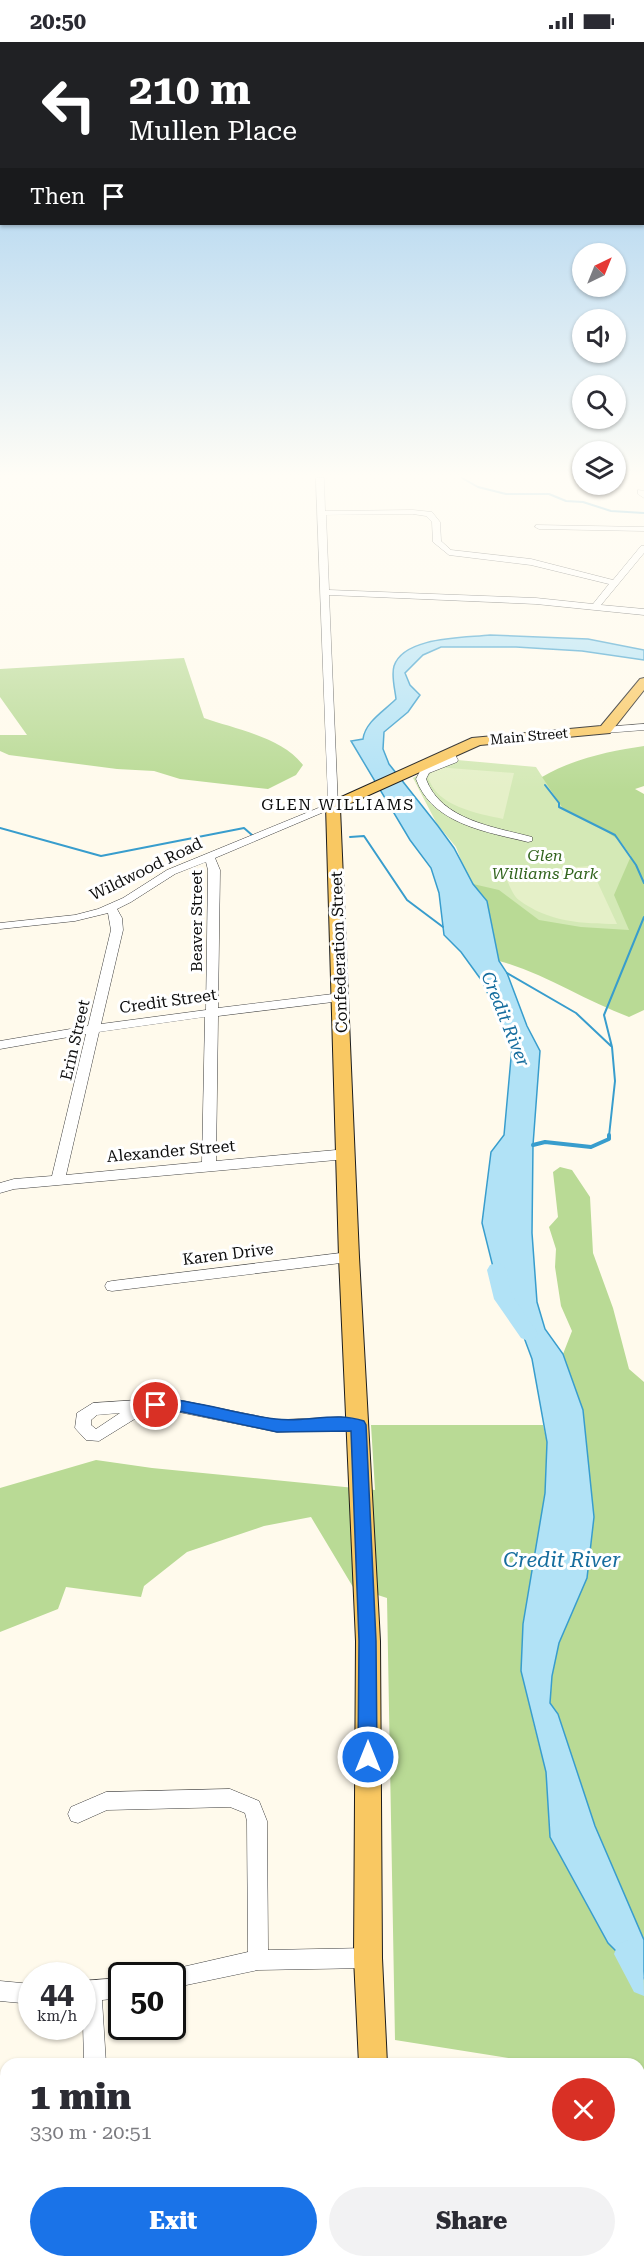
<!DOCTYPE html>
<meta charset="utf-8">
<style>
:root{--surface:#fff;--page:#f2f2f3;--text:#2b2b33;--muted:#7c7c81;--accent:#1a73e8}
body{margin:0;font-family:"Roboto Serif",serif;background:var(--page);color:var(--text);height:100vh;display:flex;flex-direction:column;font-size:22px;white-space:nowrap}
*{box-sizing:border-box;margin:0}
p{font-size:20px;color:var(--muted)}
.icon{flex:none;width:33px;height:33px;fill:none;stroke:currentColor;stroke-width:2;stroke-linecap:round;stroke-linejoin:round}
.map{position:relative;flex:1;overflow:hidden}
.details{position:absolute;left:0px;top:2016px;width:645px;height:210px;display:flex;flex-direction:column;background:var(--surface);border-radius:18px 18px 0 0;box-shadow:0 2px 4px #0004}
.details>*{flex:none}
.top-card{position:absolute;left:0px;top:0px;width:645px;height:183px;box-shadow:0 2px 4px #0004;background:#202124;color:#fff;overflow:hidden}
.needle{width:39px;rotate:43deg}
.controls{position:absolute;left:572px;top:201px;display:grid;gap:12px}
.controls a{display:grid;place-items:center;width:54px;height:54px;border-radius:50%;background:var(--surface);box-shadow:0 2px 4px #0004;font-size:30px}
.speed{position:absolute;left:18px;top:1920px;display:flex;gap:12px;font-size:30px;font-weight:700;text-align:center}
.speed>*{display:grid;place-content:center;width:78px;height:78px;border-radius:50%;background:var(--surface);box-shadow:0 2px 4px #0004;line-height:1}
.speed small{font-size:15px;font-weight:400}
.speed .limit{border:3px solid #111;border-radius:9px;background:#fff;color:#111}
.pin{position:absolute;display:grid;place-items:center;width:51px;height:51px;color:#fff;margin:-26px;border:3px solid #fff;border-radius:50%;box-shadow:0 2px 6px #0007}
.me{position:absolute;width:66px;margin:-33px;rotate:0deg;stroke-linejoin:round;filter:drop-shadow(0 0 4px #0008)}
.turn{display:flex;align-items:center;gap:21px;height:126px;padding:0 30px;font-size:27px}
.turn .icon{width:78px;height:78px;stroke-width:2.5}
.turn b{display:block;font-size:42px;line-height:51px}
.then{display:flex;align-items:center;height:57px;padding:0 30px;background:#0003;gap:12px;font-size:22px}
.round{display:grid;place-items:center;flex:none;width:63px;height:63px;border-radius:32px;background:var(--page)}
.summary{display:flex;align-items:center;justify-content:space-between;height:102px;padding:0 30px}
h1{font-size:36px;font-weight:800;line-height:45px}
.action{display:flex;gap:12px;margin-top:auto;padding:12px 30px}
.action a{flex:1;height:69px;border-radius:36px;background:var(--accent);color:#fff;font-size:24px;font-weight:800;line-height:69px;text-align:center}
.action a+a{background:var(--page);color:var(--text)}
.status{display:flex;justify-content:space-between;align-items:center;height:42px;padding:0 30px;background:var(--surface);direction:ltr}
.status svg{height:16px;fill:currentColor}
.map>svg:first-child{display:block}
</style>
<div class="status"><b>20:50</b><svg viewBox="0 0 49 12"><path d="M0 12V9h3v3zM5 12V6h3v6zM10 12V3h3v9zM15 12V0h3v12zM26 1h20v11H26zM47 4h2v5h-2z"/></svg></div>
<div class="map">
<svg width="644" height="2226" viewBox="0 0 644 2226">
<rect width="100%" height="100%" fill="#fffaec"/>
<path fill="#d4e9b6" d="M446,717L536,725L563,767L600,784L620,799L641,828L633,903L520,876L469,839L456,805L437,782L413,736Z"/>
<path fill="#b9da95" d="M184,616L204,676C235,687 282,695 303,723L296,733L268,747L180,737L154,729L117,727L9,713L0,709V693H27L0,655V627Z
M644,704V744L635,747L644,752V968L629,975C585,959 544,931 499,919L487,859L473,842L499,848L539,878L581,885L629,888L614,853L631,814L620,799L600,785L563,767L542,735C572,717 610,709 644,704Z
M560,1125L572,1128L590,1155L593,1211L613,1266L629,1327L644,1340V1898L595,1784L558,1672L550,1661L552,1634L559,1601L587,1536L594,1475L583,1368L563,1312L572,1289L561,1264L555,1225L556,1207L549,1185L558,1175L553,1130Z
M371,1383H543L547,1400L545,1451L523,1582L533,1679L546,1730L550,1795L608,1901L644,1937V2123L639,2121V2022H530L527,2019L395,1998L387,1556L353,1545L311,1475L264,1484L187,1510L144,1544L141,1555L66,1545L58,1567L0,1590V1446L96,1418L152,1426L375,1448Z"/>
<path fill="#e5f0c8" d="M436,725L514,731L503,777C477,771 437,765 428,735Z
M590,824L617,882C583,882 548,880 519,858C513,854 509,842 505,834L552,832L554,827Z"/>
<path fill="#b1e2f6" stroke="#389dcd" stroke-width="1.5" d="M490,593L588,597L644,608V618L582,609L516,605H441L423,613L405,631L410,643L420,653L408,670L384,690L383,707L389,722L438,784L454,806L473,842L487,859L499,919L507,931L527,984L540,1009L533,1103L532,1191L537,1260L545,1287L563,1312L583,1368L594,1475L587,1536L559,1601L552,1634L550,1661L558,1672L595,1784L644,1898V1937L608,1901L550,1795L546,1730L521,1629L523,1582L545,1451L547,1400L532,1317L516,1274L497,1241L482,1181L491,1110L504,1093L512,1005L482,939L461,910L444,893L439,851L431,826L410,798L351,699L363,697C365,680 384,669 396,657C395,647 391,634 394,624C404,594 466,596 490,593Z"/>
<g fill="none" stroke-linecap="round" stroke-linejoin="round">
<path stroke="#389dcd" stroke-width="2" d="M462,436L478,445L506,452H549L566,459L583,460L611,469L644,471
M545,743L559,761V765L615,793L636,823L644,841
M0,786L101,814L244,786L252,793
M350,795L364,794L407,858L443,885
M507,931L576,971L611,1004
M609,1094L615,1039L612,1005L604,973L644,875"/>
<path stroke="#389dcd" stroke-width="4" d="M533,1103L545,1100L591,1105L609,1097V1093"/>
<path fill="#b1e2f6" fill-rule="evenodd" d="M497,1221L504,1223L513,1255L538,1291L535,1296L528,1299L521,1296L494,1257L487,1228L490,1223Z
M628,1898C644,1908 644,1933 644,1954L634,1950L614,1912L618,1902Z"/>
<g stroke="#3f3f3f" stroke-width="1">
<path id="minor" d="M316,436H324L325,469L413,468L432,470L440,480L441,499L451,508L531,517L613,538L641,504H644V511L601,563L644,567V573L536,562L329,553L338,764L215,816L220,828L218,966L341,951L347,955L341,959L218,974L216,1119L347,1107L354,1112L347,1117L14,1147L0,1151V1141L14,1137L52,1134L86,992L0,1007V999L88,984L111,888L108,871L75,879L0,887V881L75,873L98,867L123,856L167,828L328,762ZM413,472L426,474L432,480L433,500L449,513L531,523L609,542L593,562L536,556L329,548L326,473ZM206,820L208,828L206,968L101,982L123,888L122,876L117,867L131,860L175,832ZM205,975L202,1120L66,1133L99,990Z
M638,448L644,449V456L638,452Z
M536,483L644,485V489L539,487L535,485Z
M644,682V688L605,691L600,688L605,685Z
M449,708L453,709L458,718L457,720L429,731L426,737C441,778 494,785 532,795V799L528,800C487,790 432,782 416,737L421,727L447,717L444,711Z
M349,1210L354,1211L356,1215L354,1219L349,1220L112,1249L107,1248L105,1244L107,1240L112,1239Z
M169,1356L277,1378L341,1375L364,1379L366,1383L364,1387L277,1390L169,1368L146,1370L99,1399L86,1398L75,1386L77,1371L93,1361ZM120,1371L96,1387L91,1383V1378L97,1373Z
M230,1747L259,1759L267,1779L268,1908L368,1906L375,1909L378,1916L375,1923L368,1926L258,1928L172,1946V1934H163L165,1929L248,1910L247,1779L245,1771L230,1765L107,1768L78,1781L71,1779L68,1772L71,1765L106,1750Z
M122,1936V1956L102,1958L106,2022H84L82,1939Z
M0,1939L32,1942V1962L0,1959Z
M6,2147V2169L0,2170V2148Z"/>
</g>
<g stroke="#1d1d1d" stroke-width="2">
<path id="major" d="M644,636V648L610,691L480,703L340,766L359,1215L380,1599L382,1916L387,2022H359L354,1916L356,1599L339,1215L326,764L328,761L472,696L601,684L640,637Z
M369,2220H399V2226H369Z"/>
</g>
<use href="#minor" fill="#fff" fill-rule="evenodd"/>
<use href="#major" fill="#f9c862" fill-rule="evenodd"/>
</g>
<linearGradient id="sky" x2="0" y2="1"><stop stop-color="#92c6ee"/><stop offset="0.58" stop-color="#fffdf6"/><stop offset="1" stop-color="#fffdf6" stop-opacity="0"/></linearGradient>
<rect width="644" height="748" fill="url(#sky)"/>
<path fill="#1a73e8" stroke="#114b97" stroke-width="1.5" d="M156,1356C197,1358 235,1372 276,1377C305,1381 335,1369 364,1379L366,1383L376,1599L377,1715L374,1721L368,1724L361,1721L358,1715L359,1599L351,1389L277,1390L183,1370L150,1367L148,1363L150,1358Z"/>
<g text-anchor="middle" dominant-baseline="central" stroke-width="6" stroke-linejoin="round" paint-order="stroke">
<g font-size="14" fill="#0c0c0c" stroke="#fff">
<text transform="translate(529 694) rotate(-5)">Main Street</text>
</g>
<g font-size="16" letter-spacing="1.5" fill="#0c0c0c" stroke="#fff">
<text x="338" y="762">GLEN WILLIAMS</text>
</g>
<g font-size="16" font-style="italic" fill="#31641d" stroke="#fff">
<text x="545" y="813">Glen<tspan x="545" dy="18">Williams Park</tspan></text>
</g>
<g font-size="16" fill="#0c0c0c" stroke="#fff">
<text transform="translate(146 827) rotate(-26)">Wildwood Road</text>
<text transform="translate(196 879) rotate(-90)">Beaver Street</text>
<text transform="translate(339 910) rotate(-92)">Confederation Street</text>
<text transform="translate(168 959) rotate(-8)">Credit Street</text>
<text transform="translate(75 998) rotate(-77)">Erin Street</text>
<text transform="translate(171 1109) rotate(-5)">Alexander Street</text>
<text transform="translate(228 1212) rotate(-7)">Karen Drive</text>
</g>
<g font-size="18" font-style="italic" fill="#166d9e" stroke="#fff">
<text transform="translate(506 977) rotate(68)">Credit River</text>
</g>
<g font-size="21" font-style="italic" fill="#166d9e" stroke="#fff">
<text x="562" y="1518">Credit River</text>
</g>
</g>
</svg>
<div class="controls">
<a><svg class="needle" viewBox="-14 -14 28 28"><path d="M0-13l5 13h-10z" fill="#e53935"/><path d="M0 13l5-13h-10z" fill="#7c7c81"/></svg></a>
<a><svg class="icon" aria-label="sound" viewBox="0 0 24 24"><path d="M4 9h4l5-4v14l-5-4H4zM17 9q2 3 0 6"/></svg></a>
<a><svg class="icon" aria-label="search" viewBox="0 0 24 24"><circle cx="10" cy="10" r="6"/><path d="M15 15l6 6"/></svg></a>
<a><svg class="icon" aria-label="layers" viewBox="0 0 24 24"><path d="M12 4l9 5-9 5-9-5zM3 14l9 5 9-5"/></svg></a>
</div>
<div class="speed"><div>44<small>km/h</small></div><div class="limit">50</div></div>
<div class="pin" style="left:156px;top:1363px;background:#d93025"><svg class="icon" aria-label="arrive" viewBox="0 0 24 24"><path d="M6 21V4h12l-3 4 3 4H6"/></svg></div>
<svg class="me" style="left:368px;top:1715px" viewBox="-20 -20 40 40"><circle r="17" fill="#1a73e8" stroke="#fff" stroke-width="3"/><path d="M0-11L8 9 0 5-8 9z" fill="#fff"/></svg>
<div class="top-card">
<div class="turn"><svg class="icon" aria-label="left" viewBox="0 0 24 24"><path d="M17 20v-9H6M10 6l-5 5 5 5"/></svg><div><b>210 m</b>Mullen Place</div></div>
<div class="then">Then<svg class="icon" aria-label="arrive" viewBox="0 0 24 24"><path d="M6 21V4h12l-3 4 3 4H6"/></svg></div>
</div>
<section class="details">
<div class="summary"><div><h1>1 min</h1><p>330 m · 20:51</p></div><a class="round" style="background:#d93025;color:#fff"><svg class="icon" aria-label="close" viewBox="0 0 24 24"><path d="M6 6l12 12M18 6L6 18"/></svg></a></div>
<div class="action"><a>Exit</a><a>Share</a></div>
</section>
</div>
